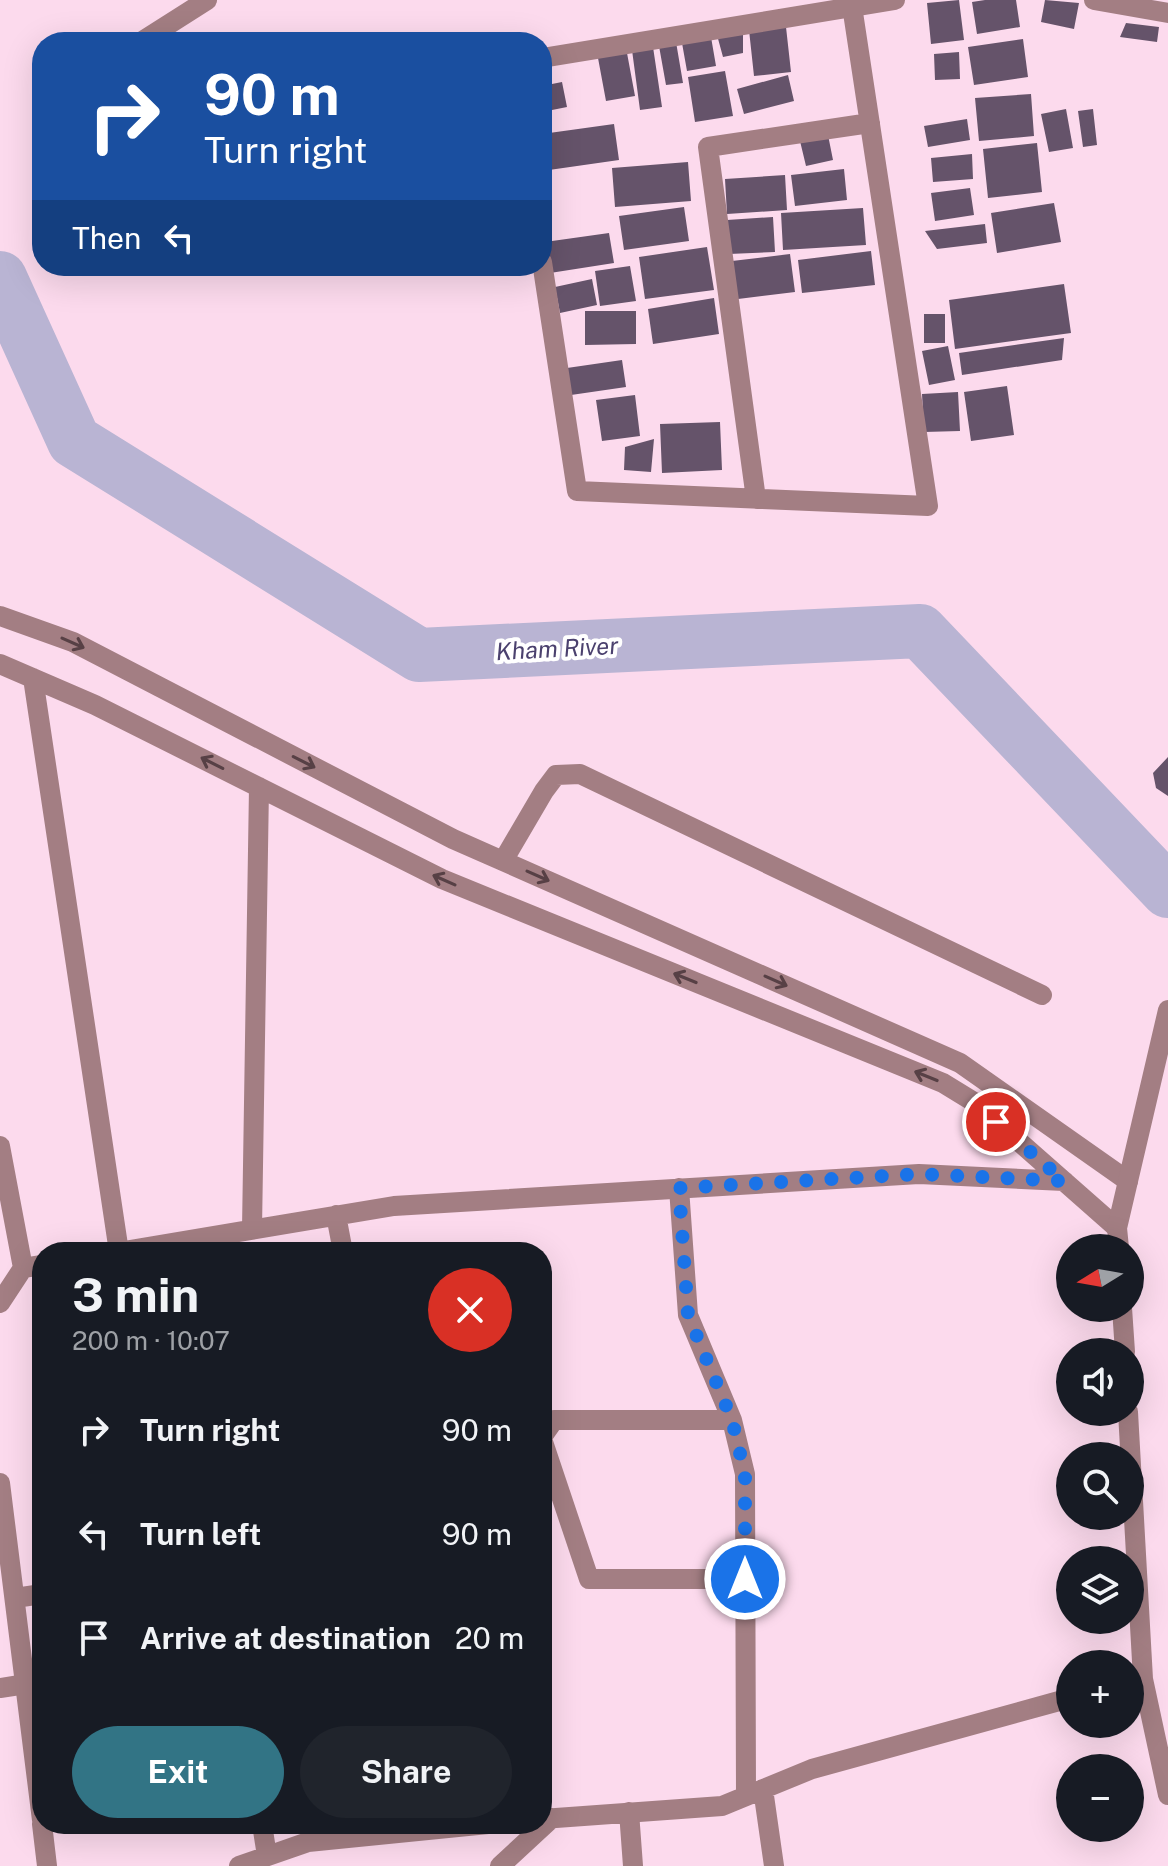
<!DOCTYPE html>
<meta charset="utf-8">
<style>
:root{--surface:#171b24;--page:#20242c;--text:#f1f3f6;--muted:#9ea1a6;--accent:#327485}
body{margin:0;font-family:"Public Sans",sans-serif;background:var(--page);color:var(--text);height:100vh;display:flex;flex-direction:column;font-size:30px;white-space:nowrap}
*{box-sizing:border-box;margin:0}
p{font-size:26px;color:var(--muted)}
.icon{flex:none;width:44px;height:44px;fill:none;stroke:currentColor;stroke-width:2;stroke-linecap:round;stroke-linejoin:round}
.map{position:relative;flex:1;overflow:hidden}
.drawer{position:absolute;left:32px;top:1242px;width:520px;height:592px;display:flex;flex-direction:column;background:var(--surface);border-radius:32px;box-shadow:0 8px 32px #0002}
.drawer>*{flex:none}
.hud{position:absolute;left:32px;top:32px;width:520px;height:244px;border-radius:32px;box-shadow:0 8px 32px #0002;background:#1a4fa0;color:#fff;overflow:hidden}
.needle{width:52px;rotate:259deg}
.buttons{position:absolute;left:1056px;top:1234px;display:grid;gap:16px}
.buttons a{display:grid;place-items:center;width:88px;height:88px;border-radius:50%;background:var(--surface);box-shadow:0 8px 32px #0002;font-size:40px}
.pin{position:absolute;display:grid;place-items:center;width:68px;height:68px;color:#fff;margin:-34px;border:4px solid #fff;border-radius:50%;box-shadow:0 2px 8px #0007}
.me{position:absolute;width:88px;margin:-44px;rotate:0deg;stroke-linejoin:round;filter:drop-shadow(0 0 6px #0008)}
.turn{display:flex;align-items:center;gap:28px;height:168px;padding:0 40px;font-size:36px}
.turn .icon{width:104px;height:104px;stroke-width:2.5}
.turn b{display:block;font-size:56px;line-height:68px}
.then{display:flex;align-items:center;height:76px;padding:0 40px;background:#0003;gap:16px;font-size:30px}
.round{display:grid;place-items:center;flex:none;width:84px;height:84px;border-radius:42px;background:var(--page)}
.overview{display:flex;align-items:center;justify-content:space-between;height:136px;padding:0 40px}
h1{font-size:48px;font-weight:700;line-height:60px}
.button{display:flex;gap:16px;margin-top:auto;padding:16px 40px}
.button a{flex:1;height:92px;border-radius:48px;background:var(--accent);color:#fff;font-size:32px;font-weight:700;line-height:92px;text-align:center}
.button a+a{background:var(--page);color:var(--text)}
ul{padding:0;list-style:none}
li{display:flex;align-items:center;gap:24px;height:104px;padding:0 40px}
li div{flex:1}
li b{display:block;font-size:30px}
li em{font-style:normal}
.map>svg:first-child{display:block}
</style>
<div class="map">
<svg width="1168" height="1866" viewBox="0 0 1168 1866">
<rect width="100%" height="100%" fill="#fcdaed"/>
<g fill="none" stroke-linecap="round" stroke-linejoin="round">
<path stroke="#b9b4d3" stroke-width="54" d="M0,278L74,441L419,655L920,631L1168,891"/>
</g>
<path fill="#65536a" d="M959,0L964,40L931,44L927,3Z
M985,0H1016L1020,27L977,34L972,2Z
M1045,0L1079,3L1074,29L1041,22Z
M1126,23L1159,27L1157,42L1120,37Z
M786,27L791,72L754,76L749,30Z
M743,29V53L723,57L717,35Z
M711,37L716,66L687,71L682,43Z
M1023,39L1028,77L974,85L968,47Z
M676,42L683,83L666,85L659,46Z
M653,47L662,107L640,110L632,50Z
M959,52L960,79L935,80L934,54Z
M627,53L635,96L606,101L598,58Z
M725,71L733,116L695,122L688,77Z
M788,75L794,101L744,114L737,89Z
M562,82L567,107L542,112V86Z
M1031,94L1034,136L979,141L975,98Z
M1066,109L1073,148L1049,152L1041,114Z
M1093,109L1097,145L1083,147L1078,111Z
M967,119L970,140L928,147L924,126Z
M614,124L619,160L542,171V134Z
M828,135L833,160L806,166L800,141Z
M1037,143L1042,192L988,198L983,149Z
M972,154L973,179L933,182L931,158Z
M688,162L691,201L615,207L612,168Z
M844,169L847,200L795,206L791,175Z
M785,175L787,210L727,214L725,179Z
M970,188L974,215L935,221L931,193Z
M1054,203L1061,242L997,253L991,213Z
M684,207L689,241L624,250L619,216Z
M863,208L866,245L783,250L781,213Z
M773,217L775,252L729,254L727,220Z
M985,224L987,243L937,249L925,231Z
M609,233L614,263L550,273L545,242Z
M707,247L714,290L645,299L639,257Z
M871,251L875,285L802,293L798,260Z
M790,254L795,292L738,299L732,261Z
M630,266L636,301L600,306L595,271Z
M592,279L597,305L560,313L555,287Z
M1064,284L1071,333L955,349L949,300Z
M714,298L719,334L653,344L648,309Z
M585,311H636V344L585,345Z
M924,314H945V343H924Z
M1064,338L1062,360L962,375L959,353Z
M948,346L955,380L929,385L922,351Z
M622,360L626,387L571,395L567,368Z
M1007,386L1014,435L971,441L964,392Z
M958,392L960,431L924,432L922,394Z
M635,395L640,436L602,441L596,400Z
M720,422L722,470L662,473L660,424Z
M654,439L651,472L624,470L625,447Z
M1168,757V796L1156,788L1153,773Z"/>
<g fill="none" stroke-linecap="round" stroke-linejoin="round">
<path stroke="#a37e83" stroke-width="20" d="M1094,0L1168,13
M141,42L207,0
M542,58L895,0
M542,262L577,491L928,506L852,6
M756,499L708,147L870,123
M0,616L73,642L453,839L960,1063L1128,1181
M0,664L95,705L442,879L943,1083L974,1102L1117,1228
M33,678L119,1252
M503,861L544,791L556,775L580,774L1042,995
M0,1146L23,1268
M679,1188L688,1315L732,1420L745,1474L746,1796
M336,1215L343,1252
M252,1229L259,787
M118,1252L394,1206L919,1174L1064,1181
M0,1303L23,1268L42,1265
M542,1437L554,1420H732
M542,1439L589,1579H745
M0,1483L42,1820
M15,1598L42,1594
M0,1688L26,1684
M763,1789L774,1866
M629,1812L633,1866
M542,1819L722,1806L812,1769L1070,1698
M42,1824L47,1866
M262,1824L267,1856
M239,1866L308,1842L488,1824
M500,1866L552,1818"/>
<path stroke="#a37e83" stroke-width="20" d="M1119,1248L1117,1228L1168,1010
M1122,1308L1125,1352
M1128,1412L1143,1679L1168,1795"/>
</g>
<defs><path id="oneway-shaft" d="M-6 0H5M1.5-3L5.5 0L1.5 3" fill="none" stroke-width="1.6" stroke-linecap="round" stroke-linejoin="round" transform="scale(2)"/></defs>
<g stroke="#574045">
<use href="#oneway-shaft" transform="translate(73 643) rotate(24)"/>
<use href="#oneway-shaft" transform="translate(304 762) rotate(27)"/>
<use href="#oneway-shaft" transform="translate(212 763) rotate(-153)"/>
<use href="#oneway-shaft" transform="translate(538 876) rotate(24)"/>
<use href="#oneway-shaft" transform="translate(444 880) rotate(-156)"/>
<use href="#oneway-shaft" transform="translate(685 978) rotate(-158)"/>
<use href="#oneway-shaft" transform="translate(776 981) rotate(24)"/>
<use href="#oneway-shaft" transform="translate(926 1076) rotate(-158)"/>
</g>
<g fill="none" stroke-linecap="round" stroke-linejoin="round">
<path stroke="#1a73e8" stroke-width="14" stroke-dasharray="0 25.2" d="M745,1579V1474L732,1420L688,1315L679,1188L919,1174L1064,1181L996,1122"/>
</g>
<g text-anchor="middle" dominant-baseline="central" stroke-width="8" stroke-linejoin="round" paint-order="stroke">
<g font-size="24" font-style="italic" fill="#4b416e" stroke="#fff">
<text transform="translate(557 648) rotate(-3)">Kham River</text>
</g>
</g>
</svg>
<div class="buttons">
<a><svg class="needle" viewBox="-14 -14 28 28"><path d="M0-13l5 13h-10z" fill="#e53935"/><path d="M0 13l5-13h-10z" fill="#9ea1a6"/></svg></a>
<a><svg class="icon" aria-label="sound" viewBox="0 0 24 24"><path d="M4 9h4l5-4v14l-5-4H4zM17 9q2 3 0 6"/></svg></a>
<a><svg class="icon" aria-label="search" viewBox="0 0 24 24"><circle cx="10" cy="10" r="6"/><path d="M15 15l6 6"/></svg></a>
<a><svg class="icon" aria-label="layers" viewBox="0 0 24 24"><path d="M12 4l9 5-9 5-9-5zM3 14l9 5 9-5"/></svg></a>
<a>+</a>
<a>−</a>
</div>
<div class="pin" style="left:996px;top:1122px;background:#d93025"><svg class="icon" aria-label="arrive" viewBox="0 0 24 24"><path d="M6 21V4h12l-3 4 3 4H6"/></svg></div>
<svg class="me" style="left:745px;top:1579px" viewBox="-20 -20 40 40"><circle r="17" fill="#1a73e8" stroke="#fff" stroke-width="3"/><path d="M0-11L8 9 0 5-8 9z" fill="#fff"/></svg>
<div class="hud">
<div class="turn"><svg class="icon" aria-label="right" viewBox="0 0 24 24"><path d="M7 20v-9h11M14 6l5 5-5 5"/></svg><div><b>90 m</b>Turn right</div></div>
<div class="then">Then<svg class="icon" aria-label="left" viewBox="0 0 24 24"><path d="M17 20v-9H6M10 6l-5 5 5 5"/></svg></div>
</div>
<section class="drawer">
<div class="overview"><div><h1>3 min</h1><p>200 m · 10:07</p></div><a class="round" style="background:#d93025;color:#fff"><svg class="icon" aria-label="close" viewBox="0 0 24 24"><path d="M6 6l12 12M18 6L6 18"/></svg></a></div>
<ul>
<li><svg class="icon" aria-label="right" viewBox="0 0 24 24"><path d="M7 20v-9h11M14 6l5 5-5 5"/></svg><div><b>Turn right</b></div><em>90 m</em></li>
<li><svg class="icon" aria-label="left" viewBox="0 0 24 24"><path d="M17 20v-9H6M10 6l-5 5 5 5"/></svg><div><b>Turn left</b></div><em>90 m</em></li>
<li><svg class="icon" aria-label="arrive" viewBox="0 0 24 24"><path d="M6 21V4h12l-3 4 3 4H6"/></svg><div><b>Arrive at destination</b></div><em>20 m</em></li>
</ul>
<div class="button"><a>Exit</a><a>Share</a></div>
</section>
</div>
